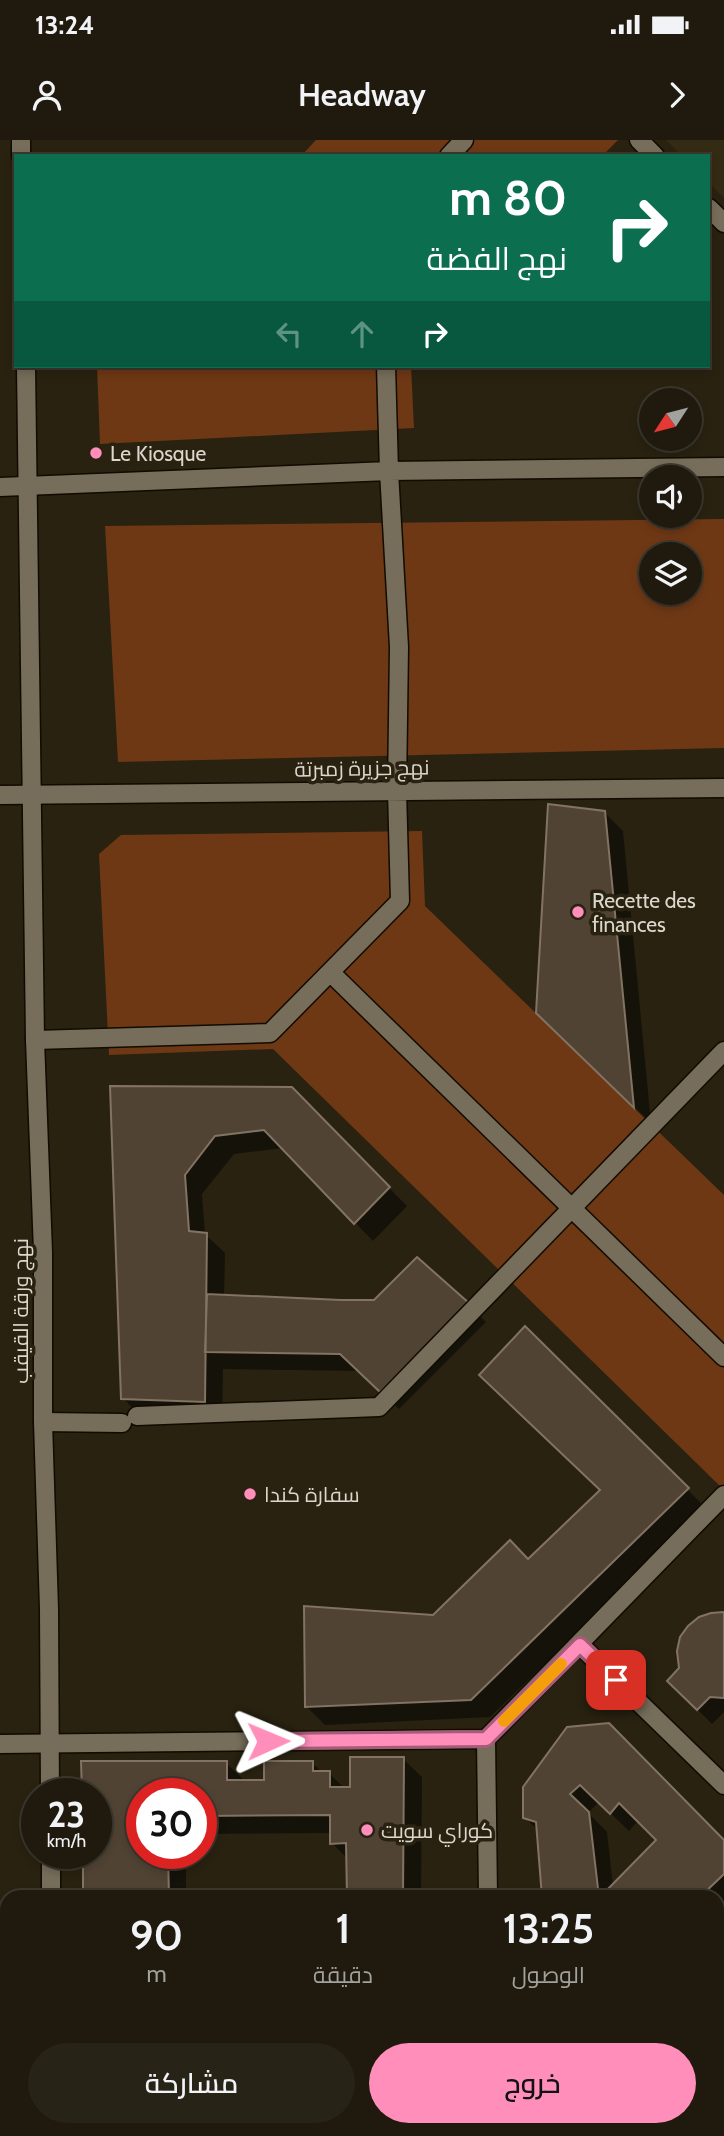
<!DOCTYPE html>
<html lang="ar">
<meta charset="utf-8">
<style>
:root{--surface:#1f1a0d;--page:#272316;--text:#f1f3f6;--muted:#a1a19d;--line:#3c382e;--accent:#ff8eba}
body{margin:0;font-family:Cabin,Cairo,sans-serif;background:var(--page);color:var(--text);direction:rtl;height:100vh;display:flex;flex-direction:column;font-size:26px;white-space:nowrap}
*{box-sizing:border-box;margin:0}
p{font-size:23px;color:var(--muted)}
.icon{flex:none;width:38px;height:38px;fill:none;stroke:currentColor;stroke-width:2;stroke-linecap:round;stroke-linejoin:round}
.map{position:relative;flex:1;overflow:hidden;direction:ltr}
.details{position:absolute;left:0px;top:1750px;width:724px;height:247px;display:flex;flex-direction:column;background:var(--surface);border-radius:21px 21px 0 0;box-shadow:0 4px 10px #0003,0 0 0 2px var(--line);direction:rtl}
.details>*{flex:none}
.banner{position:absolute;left:14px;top:14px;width:696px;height:214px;border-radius:0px;box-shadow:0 4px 10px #0003,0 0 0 2px var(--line);direction:rtl;background:#0b6e4f;color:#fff;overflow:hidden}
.needle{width:46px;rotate:234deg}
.fabs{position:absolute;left:639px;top:248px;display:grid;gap:14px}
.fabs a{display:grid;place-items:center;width:63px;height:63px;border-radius:50%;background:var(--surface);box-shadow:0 4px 10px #0003,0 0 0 2px var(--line);font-size:35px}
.speed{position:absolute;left:21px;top:1638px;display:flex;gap:14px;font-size:35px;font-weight:700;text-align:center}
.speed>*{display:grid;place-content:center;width:91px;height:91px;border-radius:50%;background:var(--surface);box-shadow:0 4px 10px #0003,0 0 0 2px var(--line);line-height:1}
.speed small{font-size:18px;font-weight:400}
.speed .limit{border:10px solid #d22;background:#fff;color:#111}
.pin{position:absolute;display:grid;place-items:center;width:60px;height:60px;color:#fff;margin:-30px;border-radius:14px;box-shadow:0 4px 10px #0006}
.me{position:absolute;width:77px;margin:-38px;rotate:89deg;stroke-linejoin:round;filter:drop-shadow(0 0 5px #0008)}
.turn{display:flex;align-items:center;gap:24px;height:147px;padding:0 28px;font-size:32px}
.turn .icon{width:91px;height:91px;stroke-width:2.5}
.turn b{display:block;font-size:49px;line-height:60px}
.lanes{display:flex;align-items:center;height:66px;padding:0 28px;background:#0003;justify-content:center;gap:35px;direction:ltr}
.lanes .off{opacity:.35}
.eta{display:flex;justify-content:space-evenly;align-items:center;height:119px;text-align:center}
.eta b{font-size:42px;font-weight:600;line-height:49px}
.primary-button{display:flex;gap:14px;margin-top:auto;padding:14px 28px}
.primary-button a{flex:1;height:80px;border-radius:42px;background:var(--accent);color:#111;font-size:28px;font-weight:600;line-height:80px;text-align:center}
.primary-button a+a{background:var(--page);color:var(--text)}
.status{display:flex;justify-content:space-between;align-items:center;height:49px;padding:0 35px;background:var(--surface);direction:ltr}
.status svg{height:19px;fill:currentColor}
header{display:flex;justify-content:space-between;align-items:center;height:91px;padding:0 28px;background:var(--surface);font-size:32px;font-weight:600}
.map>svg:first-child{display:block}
</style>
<div class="status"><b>13:24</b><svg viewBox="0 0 49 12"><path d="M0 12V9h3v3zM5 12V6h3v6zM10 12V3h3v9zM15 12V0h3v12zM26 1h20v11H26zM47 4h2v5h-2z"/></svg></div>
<header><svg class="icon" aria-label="forward" viewBox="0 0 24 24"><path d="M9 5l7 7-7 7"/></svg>Headway<svg class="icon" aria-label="person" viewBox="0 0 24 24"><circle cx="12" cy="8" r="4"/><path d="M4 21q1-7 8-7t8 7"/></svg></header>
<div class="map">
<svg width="724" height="1996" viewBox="0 0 724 1996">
<rect width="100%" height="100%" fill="#292211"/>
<path fill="#342b14" d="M666,0H724V58L709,43V16H682Z"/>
<path fill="#6e3815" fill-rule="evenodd" d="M316,0H618L602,16H301Z
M97,226H411L414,288L100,304Z
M724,379V608L118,622L105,386ZM651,415H690V453H651Z
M422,691L425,766L724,1055V1350L273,909L109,915L99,714L121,695Z"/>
<path fill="#0007" fill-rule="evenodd" d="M605,673L623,691L651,983L553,887Z
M111,947L291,949L407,1066L373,1101L283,1008L234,1014L202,1054L205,1094L225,1113L224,1157L468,1164L486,1182L399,1269L360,1231L223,1229L222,1279L141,1277L123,1258Z
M525,1189L706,1368L490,1577L325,1585L307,1567L434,1477L528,1421L602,1351Z
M724,1475V1572L712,1584L669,1541Z
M568,1589L724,1702V1770L718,1776V1757H544L539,1691L524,1677ZM599,1662L629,1691L639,1680L659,1700L613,1746L607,1692L588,1673Z
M403,1619L422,1637L421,1757H348V1719L332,1703V1693L201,1694V1654H142V1713H186V1757H85L96,1713V1654L226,1623L246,1642H266L312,1623L323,1633H329L345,1649H351Z
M718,1928H724V1996H701L695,1990H718Z
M536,1990H643V1996H536Z"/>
<path fill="#504334" stroke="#827363" stroke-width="2" d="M548,664L605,671L634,968L536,873Z
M110,946L292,947L390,1047L354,1084L264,990L215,996L185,1035L189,1091L207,1093L205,1262L121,1259Z
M417,1117L469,1163L380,1252L340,1214L205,1212L207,1154L341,1160H374Z
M525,1186L689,1348L471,1560L305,1567L304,1466L433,1475L510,1400L528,1419L600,1350L479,1235Z
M724,1472V1558L710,1557L697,1570L667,1541L679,1528L677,1511L680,1497L688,1486L699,1477L711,1473Z
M609,1583L724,1700V1734L700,1757H600L656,1700L619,1663L610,1674L580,1645L570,1654L589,1672L599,1757H542L536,1682L523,1678V1647L567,1587Z
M350,1617H404L403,1757H347L346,1703L330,1704V1675L201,1676V1654H142V1713H168L169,1757H83V1713H96V1654H82L81,1621H227V1640H264V1621H313V1631H330V1647H350Z
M724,1802V1855L718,1849V1809Z
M718,1927H724V1982H718Z
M170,1990L418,1992V1996H171Z
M534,1990H629V1994L534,1996Z"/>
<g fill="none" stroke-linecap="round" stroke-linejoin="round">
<g stroke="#110b00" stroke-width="21">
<path id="street" d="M639,0L655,16
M449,16L464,0
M709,68L724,83
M0,347L389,331L724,327
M0,655L724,648
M331,833L724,1217
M35,900L270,893L400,761L397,650L399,507L389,331L386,226
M137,1276L379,1267L724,911
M43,1282L122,1283
M580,1505L724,1645
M486,1599L488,1757
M0,1604L486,1599L724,1355
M491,1990V1996"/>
</g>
<g stroke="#110b00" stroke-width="21">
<path id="secondary" d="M21,0V16
M26,226L35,900L43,1112V1282L49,1469L50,1654
M51,1713V1757
M56,1990L57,1996"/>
</g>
<use href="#street" stroke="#766d5a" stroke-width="18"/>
<use href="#secondary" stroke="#766d5a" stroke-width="18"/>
</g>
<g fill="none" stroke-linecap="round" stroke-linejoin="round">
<g stroke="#a65c79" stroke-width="18">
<path id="route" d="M268,1601L486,1599L580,1505L616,1540"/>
</g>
<use href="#route" stroke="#ff8eba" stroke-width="12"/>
<path stroke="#f59e0b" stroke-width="12" d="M504,1581L561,1524"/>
</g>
<g fill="#ff8eba" stroke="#292211" stroke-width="2.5">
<circle cx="96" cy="313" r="7"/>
<circle cx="578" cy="772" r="7"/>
<circle cx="250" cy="1354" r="7"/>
<circle cx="367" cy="1690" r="7"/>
</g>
<g text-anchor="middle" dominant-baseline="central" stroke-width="7" stroke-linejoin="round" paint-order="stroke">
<g font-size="21" fill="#dbd7cc" stroke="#292211" text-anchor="start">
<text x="110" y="313">Le Kiosque</text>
<text x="592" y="760">Recette des<tspan x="592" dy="24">finances</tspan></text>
<text x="264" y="1354">سفارة كندا</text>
<text x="381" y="1690">كوراي سويت</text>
</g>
<g font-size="21" fill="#dbd7cc" stroke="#292211">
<text transform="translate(362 628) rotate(-1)">نهج جزيرة زمبرتة</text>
<text transform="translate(20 1171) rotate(-90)">نهج ورقة القيقب</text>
</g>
</g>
</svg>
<div class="fabs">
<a><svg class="needle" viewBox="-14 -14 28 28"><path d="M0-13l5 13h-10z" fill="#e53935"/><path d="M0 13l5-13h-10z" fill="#a1a19d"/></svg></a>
<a><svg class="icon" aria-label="sound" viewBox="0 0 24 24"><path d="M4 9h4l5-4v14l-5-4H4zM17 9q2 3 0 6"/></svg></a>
<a><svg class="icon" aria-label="layers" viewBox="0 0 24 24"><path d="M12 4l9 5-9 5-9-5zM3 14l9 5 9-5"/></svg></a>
</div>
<div class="speed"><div>23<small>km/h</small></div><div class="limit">30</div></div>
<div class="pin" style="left:616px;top:1540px;background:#d93025"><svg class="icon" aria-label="arrive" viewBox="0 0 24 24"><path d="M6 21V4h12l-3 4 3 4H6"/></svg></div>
<svg class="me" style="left:268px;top:1601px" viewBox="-20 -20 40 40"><path d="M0-17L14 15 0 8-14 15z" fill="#ff8eba" stroke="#fff" stroke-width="4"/></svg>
<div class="banner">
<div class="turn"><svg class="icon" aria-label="right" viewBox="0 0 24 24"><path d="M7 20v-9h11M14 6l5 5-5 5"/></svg><div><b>80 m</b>نهج الفضة</div></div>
<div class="lanes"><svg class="icon off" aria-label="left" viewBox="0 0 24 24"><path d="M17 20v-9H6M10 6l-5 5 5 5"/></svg><svg class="icon off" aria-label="ahead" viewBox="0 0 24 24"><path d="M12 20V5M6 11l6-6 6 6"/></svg><svg class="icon" aria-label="right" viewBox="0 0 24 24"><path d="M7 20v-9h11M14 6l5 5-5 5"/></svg></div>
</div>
<section class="details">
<div class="eta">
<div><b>13:25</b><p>الوصول</p></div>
<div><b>1</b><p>دقيقة</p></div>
<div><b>90</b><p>m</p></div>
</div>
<div class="primary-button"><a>خروج</a><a>مشاركة</a></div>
</section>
</div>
